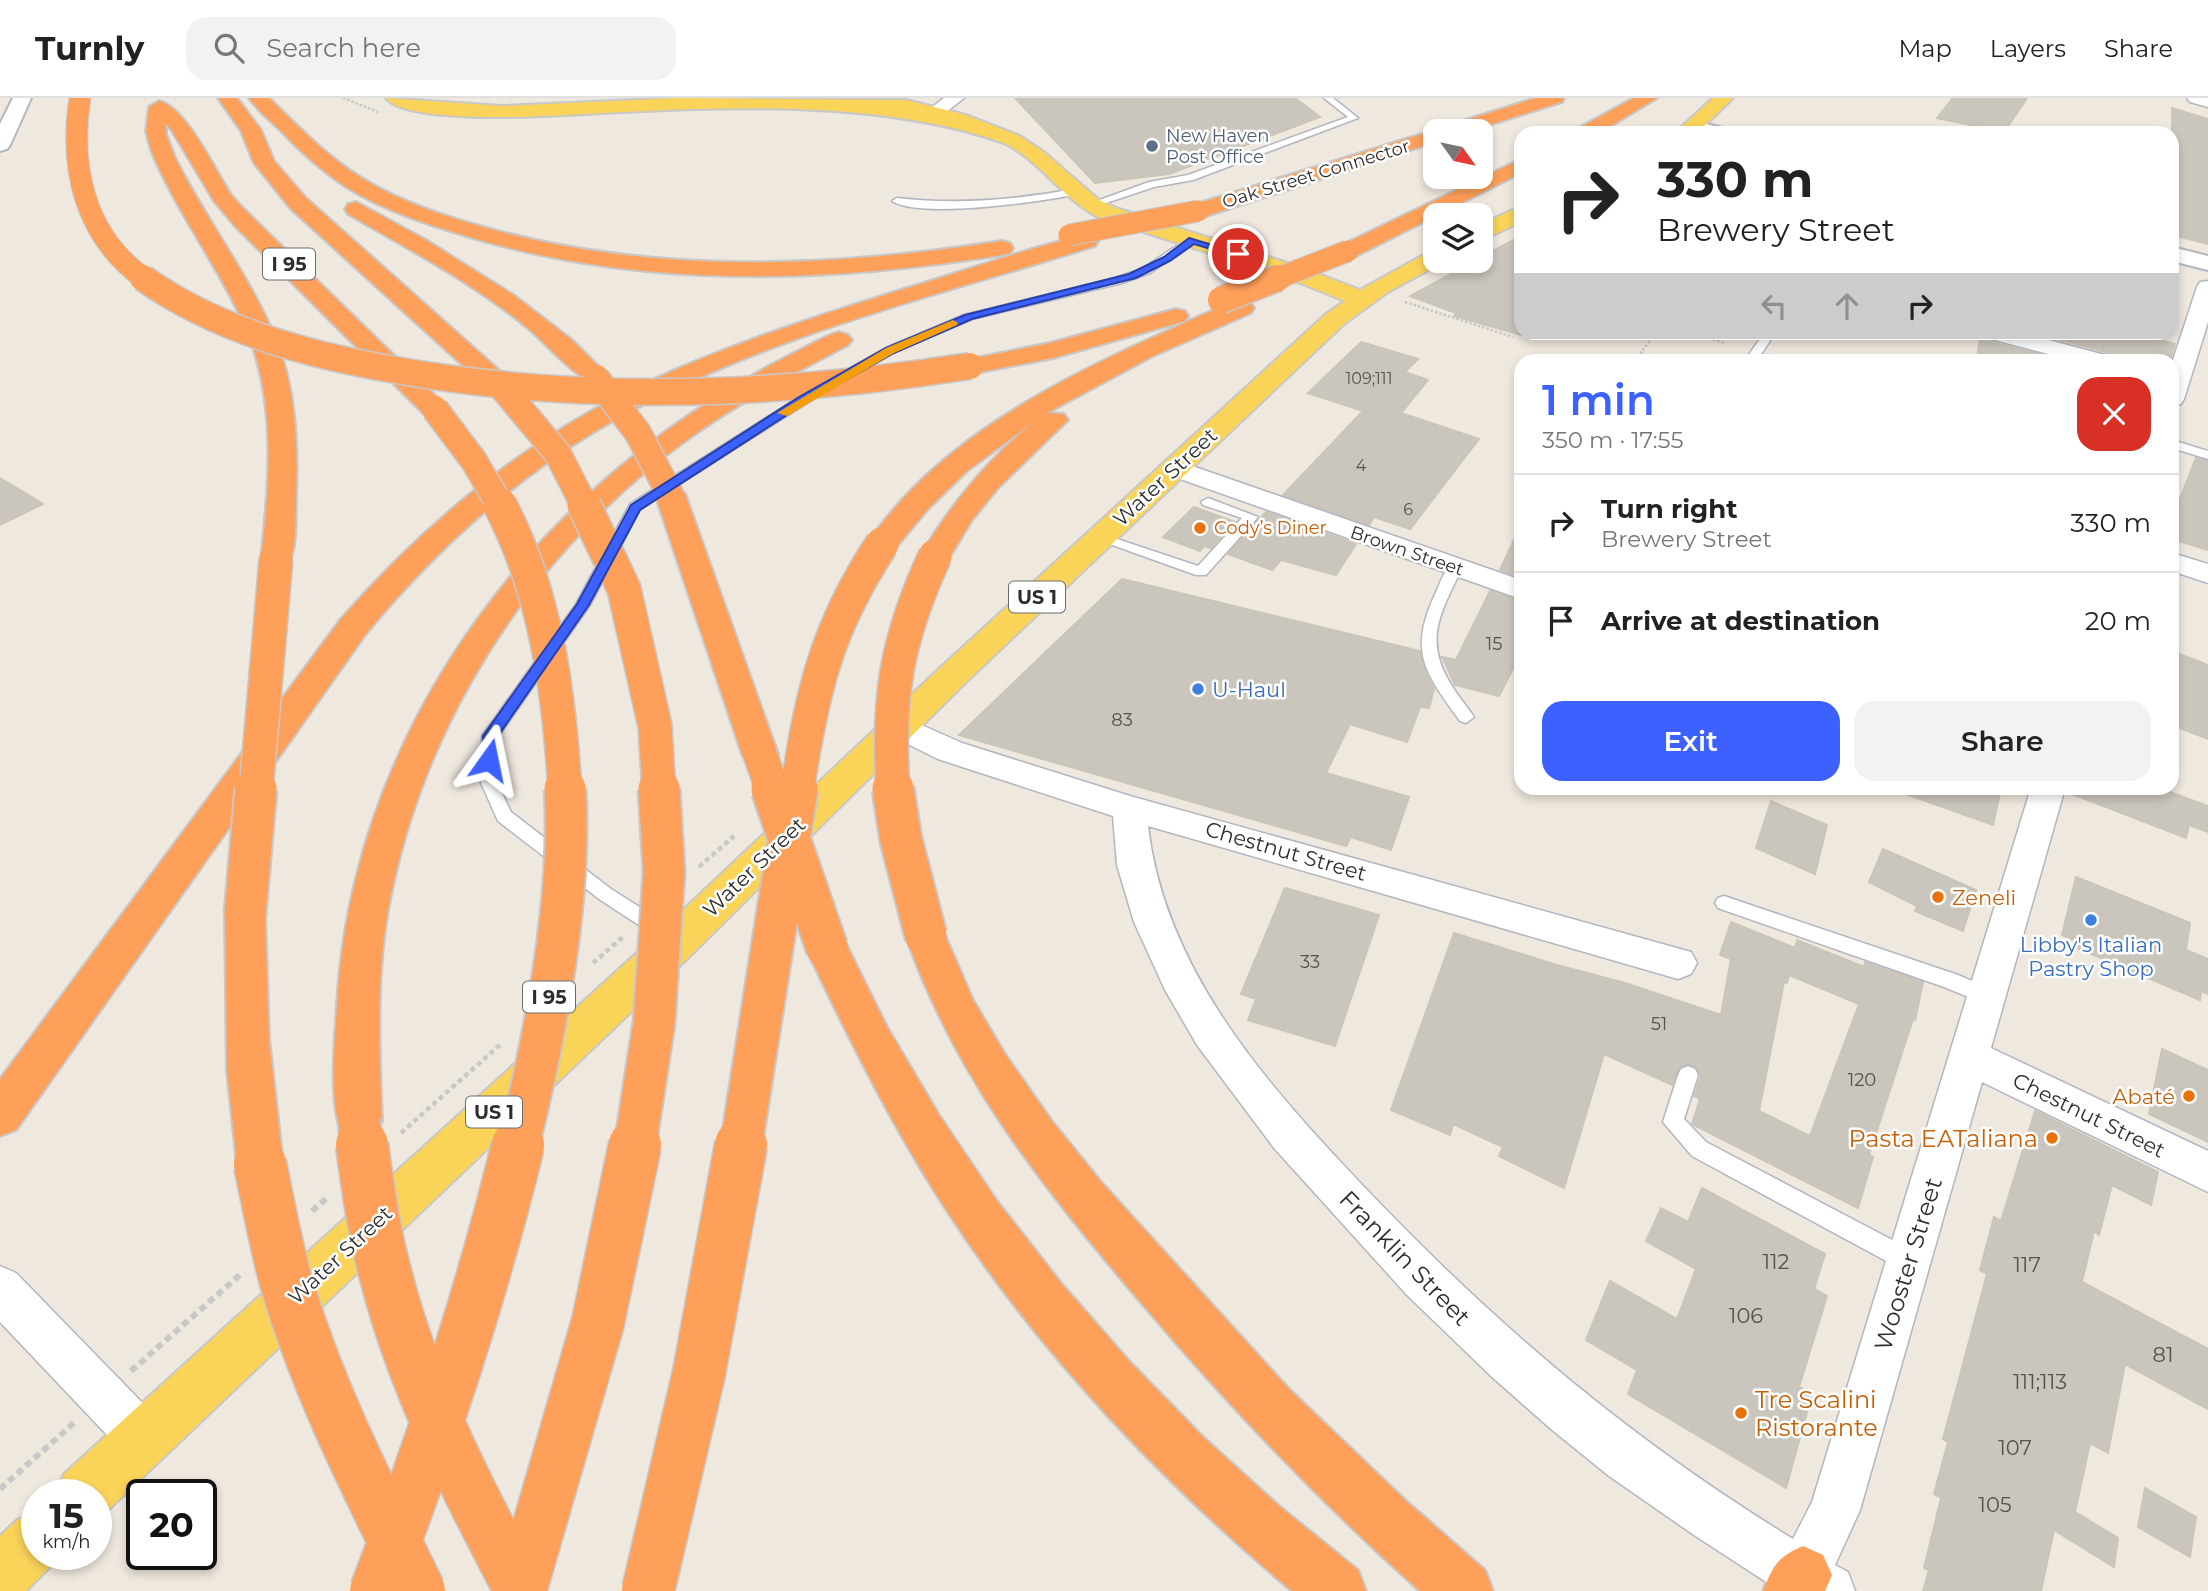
<!DOCTYPE html>
<meta charset="utf-8">
<style>
:root{--surface:#fff;--page:#f2f2f2;--text:#222;--muted:#767676;--line:#e0e0e0;--accent:#3c61ff}
body{margin:0;font-family:Montserrat,sans-serif;background:var(--page);color:var(--text);height:100vh;display:flex;flex-direction:column;font-size:26px;white-space:nowrap}
*{box-sizing:border-box;margin:0}
p{font-size:23px;color:var(--muted)}
.icon{flex:none;width:38px;height:38px;fill:none;stroke:currentColor;stroke-width:2;stroke-linecap:round;stroke-linejoin:round}
.map{position:relative;flex:1;overflow:hidden}
.details{position:absolute;left:1514px;top:256px;width:665px;height:441px;display:flex;flex-direction:column;background:var(--surface);border-radius:21px;box-shadow:0 4px 10px #0003}
.details>*{flex:none}
.top-card{position:absolute;left:1514px;top:28px;width:665px;height:214px;border-radius:21px;box-shadow:0 4px 10px #0003;background:#fff;color:var(--text);overflow:hidden}
.needle{width:46px;rotate:123deg}
.buttons{position:absolute;left:1423px;top:21px;display:grid;gap:14px}
.buttons a{display:grid;place-items:center;width:70px;height:70px;border-radius:14px;background:var(--surface);box-shadow:0 4px 10px #0003;font-size:35px}
.speed{position:absolute;left:21px;top:1381px;display:flex;gap:14px;font-size:35px;font-weight:700;text-align:center}
.speed>*{display:grid;place-content:center;width:91px;height:91px;border-radius:50%;background:var(--surface);box-shadow:0 4px 10px #0003;line-height:1}
.speed small{font-size:18px;font-weight:400}
.speed .limit{border:4px solid #111;border-radius:10px;background:#fff;color:#111}
.pin{position:absolute;display:grid;place-items:center;width:60px;height:60px;color:#fff;margin:-30px;border:4px solid #fff;border-radius:50%;box-shadow:0 2px 7px #0007}
.me{position:absolute;width:77px;margin:-38px;rotate:12deg;stroke-linejoin:round;filter:drop-shadow(0 0 5px #0008)}
.turn{display:flex;align-items:center;gap:24px;height:147px;padding:0 28px;font-size:32px}
.turn .icon{width:91px;height:91px;stroke-width:2.5}
.turn b{display:block;font-size:49px;line-height:60px}
.lanes{display:flex;align-items:center;height:66px;padding:0 28px;background:#0003;justify-content:center;gap:35px;direction:ltr}
.lanes .off{opacity:.35}
.round{display:grid;place-items:center;flex:none;width:74px;height:74px;border-radius:21px;background:var(--page)}
.head{display:flex;align-items:center;justify-content:space-between;height:119px;padding:0 28px}
h1{font-size:42px;font-weight:600;line-height:52px;color:var(--accent)}
.primary-button{display:flex;gap:14px;margin-top:auto;padding:14px 28px}
.primary-button a{flex:1;height:80px;border-radius:21px;background:var(--accent);color:#fff;font-size:28px;font-weight:600;line-height:80px;text-align:center}
.primary-button a+a{background:var(--page);color:var(--text)}
ul{padding:0;list-style:none}
li{display:flex;align-items:center;gap:21px;height:98px;padding:0 28px;border-top:2px solid var(--line)}
li div{flex:1}
li b{display:block;font-size:26px}
li em{font-style:normal}
header{display:flex;align-items:center;gap:42px;box-sizing:border-box;height:98px;padding:0 35px;background:var(--surface);border-bottom:2px solid var(--line)}
header strong{font-size:33px}
nav{display:flex;gap:38px;margin-inline-start:auto;font-size:24px}
.search{width:490px;height:63px;background:var(--page);display:flex;align-items:center;gap:18px;box-sizing:border-box;padding:0 24px;border-radius:21px;color:var(--muted);font-size:26px}
.map>svg:first-child{display:block}
</style>
<header>
<strong>Turnly</strong>
<div class="search"><svg class="icon" aria-label="search" viewBox="0 0 24 24"><circle cx="10" cy="10" r="6"/><path d="M15 15l6 6"/></svg>Search here</div>
<nav><a>Map</a><a>Layers</a><a>Share</a></nav>
</header>
<div class="map">
<svg width="2208" height="1493" viewBox="0 0 2208 1493">
<rect width="100%" height="100%" fill="#efe8df"/>
<path fill="#cbc6bd" stroke="#cbc4b8" stroke-width="2" fill-rule="evenodd" d="M1015,0H1295L1320,19L1169,76L1095,85Z
M1953,0H2027L2004,34L1937,20Z
M2172,10L2208,21V146L2172,137Z
M1521,138V237L1454,218L1456,215L1410,198L1475,163H1480V160Z
M2031,234H2129L2175,246L2170,262H2111L2106,254Z
M1980,239L1982,242L2063,262H1977Z
M1361,244L1418,261L1405,274L1428,282L1401,315L1479,341L1410,431L1374,419L1369,427L1283,397L1363,313L1308,295Z
M2196,360L2208,363V452L2172,441L2180,401Z
M0,380L43,406L0,427Z
M1194,409L1235,424L1211,450L1204,448L1200,453L1163,439Z
M1266,414L1356,446L1336,477L1281,462L1272,472L1228,456Z
M1521,427V479L1500,472Z
M1122,481L1420,553L1426,576L1434,591L1429,610L1420,609L1407,644L1350,626L1326,675L1409,699L1391,752L1351,739L1346,748L959,637Z
M1490,493L1521,503V555L1499,598L1455,587L1442,559L1456,562Z
M2172,553L2208,567V641L2172,627Z
M1898,690H2001L1993,727L1897,693Z
M2067,690H2159L2208,708V734L2189,727L2186,740L2067,694Z
M1771,703L1827,727L1815,776L1756,750Z
M1883,751L1976,792L1963,833L1915,813L1917,808L1869,784Z
M2076,779L2190,825L2186,852L2208,861V896L2201,893L2200,902L2077,850L2078,844L2062,837Z
M1285,790L1379,817L1335,948L1248,922L1256,901L1241,896Z
M1731,824L1795,850L1797,842L1864,869L1865,864L1923,884L1915,922L1913,921L1869,1057L1873,1059L1858,1110L1692,1026L1700,1001L1694,998L1701,978L1697,970L1689,966L1679,970L1672,987L1604,956L1564,1090L1499,1058L1503,1049L1453,1026L1450,1037L1391,1012L1454,835L1557,867L1625,885L1721,917L1731,861L1720,857ZM1789,877L1859,906L1810,1038L1759,1013L1784,884L1787,885Z
M2162,951L2208,972V1044L2149,1016Z
M2035,1013L2158,1074L2151,1107L2112,1087L2099,1137L2094,1133L2082,1184L2208,1251V1311L2125,1266L2108,1355L2090,1345L2075,1414L2118,1440L2114,1469L2054,1432L2041,1493H1923L1929,1472L1924,1470L1941,1400L1934,1396L1948,1344L1943,1341L1987,1176L1980,1172L1994,1119L2001,1123Z
M1702,1090L1825,1156L1814,1191L1827,1198L1799,1289L1812,1296L1786,1390L1628,1296L1637,1272L1586,1242L1610,1183L1677,1221L1696,1171L1646,1143L1661,1110L1688,1124Z
M2145,1390L2196,1419L2190,1459L2138,1429Z"/>
<g fill="none" stroke-linecap="round" stroke-linejoin="round">
<g stroke="#b3b5c1" stroke-width="3">
<path id="lane" d="M1324,0H1333L1358,20L1193,82L1154,89L1091,110L1086,107L1149,84L1188,77L1348,19Z
M1074,91L1079,94L1077,96C1042,104 920,121 892,103L897,100C957,107 1015,102 1074,91Z
M1188,140L1197,142L1150,175L1122,185L972,221L894,254L807,305L640,411L590,507L498,639L497,685L511,714L611,791L668,827L670,832L668,837L661,840L654,837L599,801L498,723L481,685L482,638L576,506L630,406L799,299L886,250L964,217L1115,180L1142,171Z
M1765,234H1776L1757,262H1745Z
M2172,342L2208,353V361L2172,350Z
M1208,400L1258,419L1206,477H1196L1093,440L1100,436L1105,437L1198,468L1242,420L1203,407L1201,404Z
M1455,466L1462,470C1443,511 1423,539 1449,583C1456,596 1466,607 1474,619L1466,625L1460,623C1423,572 1408,553 1437,492C1441,483 1445,469 1455,466Z
M1724,798L1958,877L1995,893L1998,899L1995,905L1988,907L1944,889L1718,810L1715,805L1718,800Z
M1688,968L1695,971L1698,977L1684,1021L1706,1044L1917,1155L1920,1163L1917,1171L1909,1174L1901,1171L1692,1058L1663,1024L1678,977L1681,971Z"/>
</g>
<g stroke="#b3b5c1" stroke-width="3">
<path id="street" d="M944,0H964L941,18H929L926,14Z
M2187,0H2208V9L2190,4Z
M2208,183V224L2184,301L2181,306L2172,308V265L2197,189L2200,184Z
M1980,234H2019L2105,257L2109,262H2072L1983,239Z
M1175,362L1521,482V501L1166,376L1162,370L1166,364Z
M2172,455L2208,466V485L2172,473Z
M899,617L962,645L1130,698L1691,854L1697,865L1691,876L1678,881L1148,728C1165,875 1270,990 1368,1093C1500,1231 1630,1341 1793,1441L1812,1404L2031,690H2065L1991,950L2208,1053V1094L1982,984L1860,1412L1835,1467L1848,1474L1855,1493H1780L1694,1437L1609,1378L1551,1331L1492,1279L1407,1197L1274,1050L1197,947L1165,892L1134,824L1117,767L1113,718L938,661L888,636L883,628L888,620Z
M0,1168L16,1175L160,1323L168,1340L160,1357L143,1365L126,1357L0,1224Z"/>
</g>
<g stroke="#b3b5c1" stroke-width="4">
<path id="secondary" d="M13,0H31L10,47L7,51L0,53V26Z
M1693,23L1727,31L1730,35L1686,33L1683,29L1686,25Z
M2172,149L2208,158V172L2172,163Z"/>
</g>
<g stroke="#c8c8c8" stroke-width="4">
<path id="primary" d="M386,0L502,8L679,0L906,2L966,17L1020,38L1045,55L1099,102L1116,110L1306,171L1360,192L1427,155L1435,153V163H1445L1388,194L1344,226L964,586L693,855L104,1416L96,1419V1396H56L64,1376L663,831L940,570L1326,216L1345,203L1290,181L1100,120C1063,102 1041,63 1004,45C877,0 720,9 584,16C549,18 407,27 386,0Z
M1713,0H1733L1697,35H1675Z
M1521,108V124L1480,143V127Z
M37,1414V1456H60L57,1462L26,1493H0V1438L17,1422Z"/>
</g>
<g stroke="#c8c8c8" stroke-width="4">
<path id="highway" d="M218,0H237L261,32L274,63L306,100L510,282L514,288L510,294L501,296L492,294L290,110L254,65L241,33Z
M249,0H269C301,31 331,63 370,85C405,105 444,118 483,129C652,177 830,170 1002,143L1010,145L1013,150L1010,155L1002,157C826,185 646,191 473,140C429,127 385,113 346,89C322,73 301,54 282,34C271,23 258,13 249,0Z
M1536,0H1564L1562,4L1470,33H1441L1444,29Z
M1634,0H1657L1599,35H1574L1577,31Z
M159,3C188,11 215,73 232,98C238,105 245,112 251,118L449,311L445,317L435,319L425,317L235,128L214,103L171,31L166,26V36L175,60C206,122 250,178 276,242C296,292 298,347 296,400C295,420 298,451 287,468L276,471L265,468L261,461C270,382 277,300 244,226C217,166 176,113 151,52L146,33L149,9Z
M1435,32L1440,33H1435V44L1206,118H1190L1187,113L1190,108Z
M1521,61V75L1356,158H1340L1337,153L1340,148Z
M356,104L426,142L515,198L572,242L602,272L598,278C593,279 588,280 582,278C571,274 542,242 530,232C475,186 410,152 348,116L345,111L348,106Z
M1087,136L1095,138L1098,143L1095,148C927,201 747,242 594,334C505,388 431,457 365,537L16,1032L0,1038V981L341,521C421,430 513,352 621,297C711,252 808,221 904,191C965,173 1025,151 1087,136Z
M1242,203L1251,205L1254,210L1251,215L1151,259L1047,315L1064,316L1068,322L998,390L972,422L946,465L935,468L924,465L920,458C951,406 988,361 1035,323L967,373L928,411L893,453L882,455L871,453L867,446C934,346 1051,285 1158,237C1185,225 1213,210 1242,203Z
M1176,211L1185,213L1188,218L1185,223L1053,260L970,276L961,273L957,268L961,263L1050,245Z
M839,234L848,237L852,242L848,247C791,277 736,306 684,344C531,456 422,625 388,812C376,881 379,953 382,1023L375,1038L359,1044L343,1038C328,1005 335,944 337,907C351,658 499,440 704,307C734,287 764,270 796,254C810,247 824,238 839,234Z
M670,387L680,390L685,396L778,656L773,665L760,669L747,665L742,656L655,396L660,390Z
M245,800L259,805L265,816L269,941L283,1066L277,1081L260,1088L243,1081L237,1066L227,972L225,816L231,805Z
M926,821L940,826L973,902L1005,956L1051,1022L1102,1085L1290,1292L1405,1402L1485,1472L1493,1493H1420C1319,1403 1225,1304 1138,1201C1042,1088 955,979 906,838L912,826Z
M827,833L842,838L887,929L939,1017L997,1103L1061,1185L1130,1264L1202,1338L1279,1408L1358,1472L1366,1493H1292C1141,1366 1003,1216 905,1044C869,981 837,916 806,850L812,838Z
M1803,1448L1823,1457L1832,1477L1825,1493H1763C1773,1468 1777,1459 1803,1448Z"/>
</g>
<path stroke="#c8c8c8" stroke-width="2.5" stroke-dasharray="2.5 2" stroke-linecap="butt" d="M343,0L378,14
M1405,204L1513,239
M1687,234L1725,245
M1649,262L1641,254L1657,234
M1796,262L1800,257L1818,262"/>
<path stroke="#c8c8c8" stroke-width="4.5" stroke-dasharray="5 3.5" stroke-linecap="butt" d="M699,769L734,738
M593,865L623,839
M401,1035L502,945"/>
<path stroke="#c8c8c8" stroke-width="6" stroke-dasharray="7 4.5" stroke-linecap="butt" d="M312,1113L329,1098
M131,1273L242,1175
M0,1391L75,1324"/>
<use href="#lane" fill="#fff" fill-rule="evenodd"/>
<use href="#street" fill="#fff" fill-rule="evenodd"/>
<use href="#secondary" fill="#fff" fill-rule="evenodd"/>
<use href="#primary" fill="#fad359" fill-rule="evenodd"/>
<use href="#highway" fill="#ffa05a" fill-rule="evenodd"/>
<g stroke="#c8c8c8" stroke-width="23" stroke-linecap="butt">
<path id="highway-bridge-far4" d="M80,0C69,71 85,139 146,182
M1069,137L1198,113
M1273,182L1348,153"/>
</g>
<g stroke="#c8c8c8" stroke-width="29" stroke-linecap="butt">
<path id="highway-bridge-far3" d="M143,180C215,231 304,256 390,271C581,306 779,298 970,268
M1221,202L1278,180
M596,280L638,335L670,396
M501,288L558,356L585,409
M435,311L474,363L501,409"/>
</g>
<g stroke="#c8c8c8" stroke-width="36" stroke-linecap="butt">
<path id="highway-bridge-far2" d="M500,407C546,495 559,594 565,693
M584,407L624,491L655,628L659,693
M760,656L773,693
M256,693L276,461
M797,693C812,594 826,531 882,446
M893,693C887,601 896,542 935,458"/>
</g>
<g stroke="#c8c8c8" stroke-width="45" stroke-linecap="butt">
<path id="highway-bridge-far1" d="M772,691L827,850
M893,691L901,742L926,838
M245,816L256,691
M359,1023L362,1048
M518,1048C545,939 572,803 565,691
M635,1048L654,925L664,774L659,691
M741,1048L797,691"/>
</g>
<g stroke="#c8c8c8" stroke-width="55" stroke-linecap="butt">
<path id="highway-bridge" d="M362,1047C368,1091 374,1135 386,1178C414,1289 468,1392 521,1493
M260,1066C268,1104 275,1143 285,1180C317,1290 369,1391 419,1493
M376,1493C432,1347 481,1199 518,1047
M520,1493L598,1224L635,1047
M648,1493L699,1275L741,1047"/>
</g>
<use href="#highway-bridge-far4" stroke="#ffa05a" stroke-width="21"/>
<use href="#highway-bridge-far3" stroke="#ffa05a" stroke-width="26"/>
<use href="#highway-bridge-far2" stroke="#ffa05a" stroke-width="33"/>
<use href="#highway-bridge-far1" stroke="#ffa05a" stroke-width="41"/>
<use href="#highway-bridge" stroke="#ffa05a" stroke-width="52"/>
</g>
<path fill="#3c61ff" stroke="#273fa6" stroke-width="2" d="M1189,140L1243,156L1238,159L1194,146L1170,163L1136,180L972,221L894,255L807,304L640,412L589,507L498,638L495,665H484L483,638L577,506L631,407L799,299L886,250L965,217L1129,176L1164,159Z"/>
<path fill="#f59e0b" d="M953,222L958,225L957,227L894,255L787,318L777,315L886,250Z"/>
<circle fill="#5c6f8a" stroke="#fff" stroke-width="2.5" cx="1152" cy="48" r="7"/>
<g fill="#e8710a" stroke="#fff" stroke-width="2.5">
<circle cx="1200" cy="430" r="7"/>
<circle cx="1938" cy="799" r="7"/>
<circle cx="2189" cy="998" r="7"/>
<circle cx="2052" cy="1040" r="7"/>
<circle cx="1741" cy="1315" r="7"/>
</g>
<g fill="#3f7fe0" stroke="#fff" stroke-width="2.5">
<circle cx="1198" cy="591" r="7"/>
<circle cx="2091" cy="822" r="7"/>
</g>
<g text-anchor="middle" dominant-baseline="central" stroke-width="5" stroke-linejoin="round" paint-order="stroke">
<g font-size="16" fill="#545351">
<text x="1369" y="280">109;111</text>
<text x="1361" y="367">4</text>
<text x="1408" y="411">6</text>
</g>
<g font-size="18" fill="#4e5e75" stroke="#fff" text-anchor="start">
<text x="1166" y="38">New Haven<tspan x="1166" dy="21">Post Office</tspan></text>
</g>
<g font-size="18" fill="#2d2d2d" stroke="#fff">
<text transform="translate(1316 76) rotate(-17)">Oak Street Connector</text>
<text transform="translate(1407 453) rotate(19)">Brown Street</text>
</g>
<g font-size="18" fill="#c56008" stroke="#fff" text-anchor="start">
<text x="1214" y="430">Cody’s Diner</text>
</g>
<g font-size="18" fill="#545351">
<text x="1494" y="546">15</text>
<text x="1122" y="622">83</text>
<text x="1310" y="864">33</text>
<text x="1659" y="926">51</text>
<text x="1862" y="982">120</text>
</g>
<g fill="#fff" stroke="#6c6c6c" stroke-width="2">
<rect x="263" y="150.5" width="52" height="31" rx="5"/>
<rect x="1009" y="483.5" width="56" height="31" rx="5"/>
<rect x="523" y="883.5" width="52" height="31" rx="5"/>
<rect x="466" y="998.5" width="56" height="31" rx="5"/>
</g>
<g font-size="19" font-weight="bold" fill="#2d2d2d">
<text x="289" y="166">I 95</text>
<text x="1037" y="499">US 1</text>
<text x="549" y="899">I 95</text>
<text x="494" y="1014">US 1</text>
</g>
<g font-size="21" fill="#2d2d2d" stroke="#fff">
<text transform="translate(1165 379) rotate(-43)">Water Street</text>
<text transform="translate(1286 753) rotate(16)">Chestnut Street</text>
<text transform="translate(754 769) rotate(-44)">Water Street</text>
<text transform="translate(2089 1017) rotate(26)">Chestnut Street</text>
<text transform="translate(340 1157) rotate(-43)">Water Street</text>
</g>
<g font-size="21" fill="#366cbe" stroke="#fff" text-anchor="start">
<text x="1212" y="591">U-Haul</text>
<text x="2091" y="846" text-anchor="middle">Libby's Italian<tspan x="2091" dy="24">Pastry Shop</tspan></text>
</g>
<g font-size="21" fill="#c56008" stroke="#fff" text-anchor="start">
<text x="1952" y="799">Zeneli</text>
<text x="2175" y="998" text-anchor="end">Abaté</text>
</g>
<g font-size="21" fill="#545351">
<text x="1776" y="1163">112</text>
<text x="2027" y="1166">117</text>
<text x="1746" y="1217">106</text>
<text x="2163" y="1256">81</text>
<text x="2040" y="1283">111;113</text>
<text x="2015" y="1349">107</text>
<text x="1995" y="1406">105</text>
</g>
<g font-size="24" fill="#c56008" stroke="#fff" text-anchor="end">
<text x="2038" y="1040">Pasta EATaliana</text>
<text x="1755" y="1301" text-anchor="start">Tre Scalini<tspan x="1755" dy="28">Ristorante</tspan></text>
</g>
<g font-size="24" fill="#2d2d2d" stroke="#fff">
<text transform="translate(1405 1160) rotate(46)">Franklin Street</text>
<text transform="translate(1908 1166) rotate(-73)">Wooster Street</text>
</g>
</g>
</svg>
<div class="buttons">
<a><svg class="needle" viewBox="-14 -14 28 28"><path d="M0-13l5 13h-10z" fill="#e53935"/><path d="M0 13l5-13h-10z" fill="#767676"/></svg></a>
<a><svg class="icon" aria-label="layers" viewBox="0 0 24 24"><path d="M12 4l9 5-9 5-9-5zM3 14l9 5 9-5"/></svg></a>
</div>
<div class="speed"><div>15<small>km/h</small></div><div class="limit">20</div></div>
<div class="pin" style="left:1238px;top:156px;background:#d93025"><svg class="icon" aria-label="arrive" viewBox="0 0 24 24"><path d="M6 21V4h12l-3 4 3 4H6"/></svg></div>
<svg class="me" style="left:489px;top:662px" viewBox="-20 -20 40 40"><path d="M0-17L14 15 0 8-14 15z" fill="#3c61ff" stroke="#fff" stroke-width="4"/></svg>
<div class="top-card">
<div class="turn"><svg class="icon" aria-label="right" viewBox="0 0 24 24"><path d="M7 20v-9h11M14 6l5 5-5 5"/></svg><div><b>330 m</b>Brewery Street</div></div>
<div class="lanes"><svg class="icon off" aria-label="left" viewBox="0 0 24 24"><path d="M17 20v-9H6M10 6l-5 5 5 5"/></svg><svg class="icon off" aria-label="ahead" viewBox="0 0 24 24"><path d="M12 20V5M6 11l6-6 6 6"/></svg><svg class="icon" aria-label="right" viewBox="0 0 24 24"><path d="M7 20v-9h11M14 6l5 5-5 5"/></svg></div>
</div>
<section class="details">
<div class="head"><div><h1>1 min</h1><p>350 m · 17:55</p></div><a class="round" style="background:#d93025;color:#fff"><svg class="icon" aria-label="close" viewBox="0 0 24 24"><path d="M6 6l12 12M18 6L6 18"/></svg></a></div>
<ul>
<li><svg class="icon" aria-label="right" viewBox="0 0 24 24"><path d="M7 20v-9h11M14 6l5 5-5 5"/></svg><div><b>Turn right</b><p>Brewery Street</p></div><em>330 m</em></li>
<li><svg class="icon" aria-label="arrive" viewBox="0 0 24 24"><path d="M6 21V4h12l-3 4 3 4H6"/></svg><div><b>Arrive at destination</b></div><em>20 m</em></li>
</ul>
<div class="primary-button"><a>Exit</a><a>Share</a></div>
</section>
</div>
